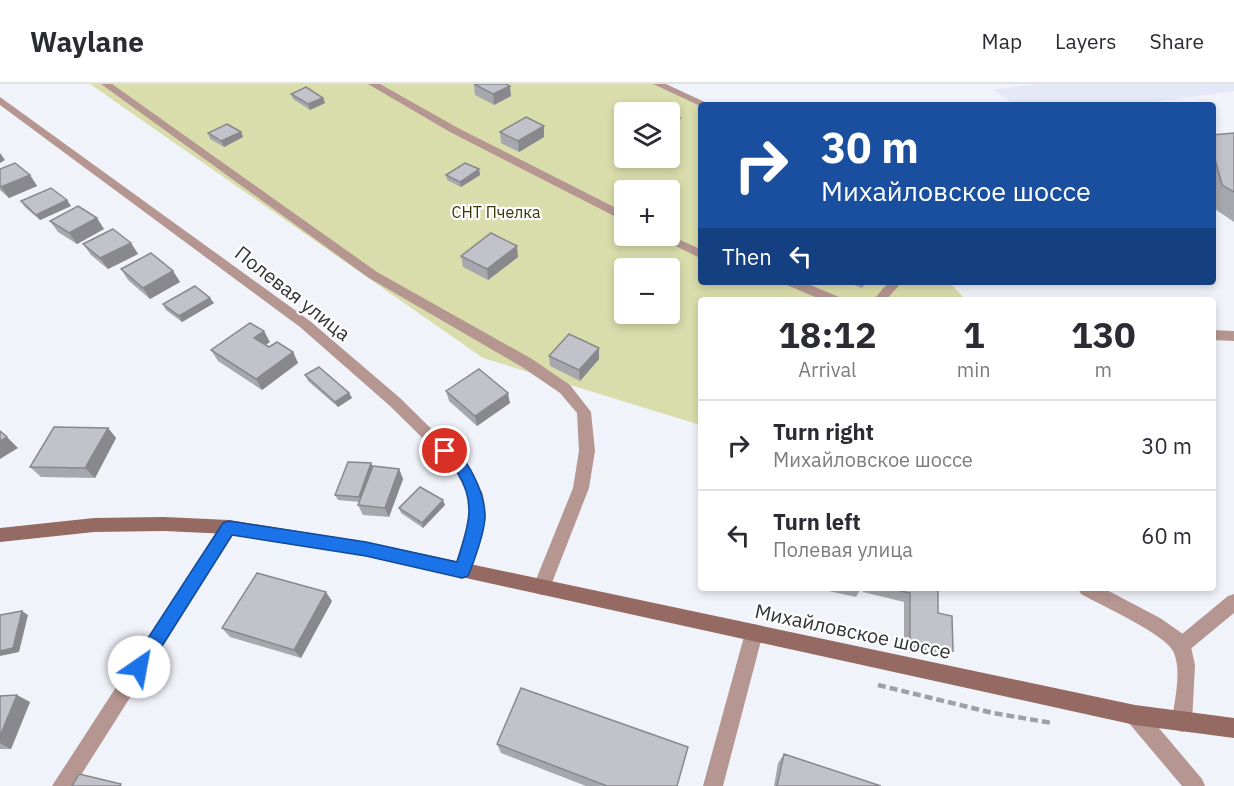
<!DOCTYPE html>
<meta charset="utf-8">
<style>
:root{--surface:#fff;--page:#f7f7f7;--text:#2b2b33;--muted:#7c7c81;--line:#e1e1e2}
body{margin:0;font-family:"IBM Plex Sans",sans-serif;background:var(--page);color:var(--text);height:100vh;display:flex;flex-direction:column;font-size:22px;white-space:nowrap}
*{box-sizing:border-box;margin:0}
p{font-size:20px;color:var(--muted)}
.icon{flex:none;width:33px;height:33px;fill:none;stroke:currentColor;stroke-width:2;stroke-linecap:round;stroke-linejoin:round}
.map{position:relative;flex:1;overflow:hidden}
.details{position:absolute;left:698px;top:213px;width:518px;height:294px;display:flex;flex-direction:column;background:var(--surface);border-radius:6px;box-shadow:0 3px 9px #0003}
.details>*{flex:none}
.banner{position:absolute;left:698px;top:18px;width:518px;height:183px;border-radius:6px;box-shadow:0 3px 9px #0003;background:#1a4fa0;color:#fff;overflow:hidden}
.buttons{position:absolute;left:614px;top:18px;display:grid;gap:12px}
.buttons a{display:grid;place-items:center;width:66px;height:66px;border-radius:6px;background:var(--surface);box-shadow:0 3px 9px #0003;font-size:30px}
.pin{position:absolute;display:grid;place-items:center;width:51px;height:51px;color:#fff;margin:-26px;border:3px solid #fff;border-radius:50%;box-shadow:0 2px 6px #0007}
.me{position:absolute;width:66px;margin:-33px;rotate:33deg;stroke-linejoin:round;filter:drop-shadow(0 0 4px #0008)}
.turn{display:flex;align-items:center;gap:21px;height:126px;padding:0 24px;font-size:27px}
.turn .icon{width:78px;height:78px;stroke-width:2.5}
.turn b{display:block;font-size:42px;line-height:51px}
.then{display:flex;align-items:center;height:57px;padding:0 24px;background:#0003;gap:12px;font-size:22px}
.eta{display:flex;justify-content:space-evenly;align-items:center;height:102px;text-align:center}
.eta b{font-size:36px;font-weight:700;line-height:42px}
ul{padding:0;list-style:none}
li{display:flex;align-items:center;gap:18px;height:90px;padding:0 24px;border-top:2px solid var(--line)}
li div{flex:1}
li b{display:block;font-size:22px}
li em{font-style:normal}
header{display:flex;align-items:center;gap:36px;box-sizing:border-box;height:84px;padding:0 30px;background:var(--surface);border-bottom:2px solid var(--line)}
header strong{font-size:28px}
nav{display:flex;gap:33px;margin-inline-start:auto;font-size:21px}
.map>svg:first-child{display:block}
</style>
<header>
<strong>Waylane</strong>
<nav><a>Map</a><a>Layers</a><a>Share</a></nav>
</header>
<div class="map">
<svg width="1234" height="702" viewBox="0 0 1234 702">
<rect width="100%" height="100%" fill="#f1f3fa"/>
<path fill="#e5e8f6" d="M1037,0H1234V7L1135,21H1016L993,6Z"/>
<path fill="#d9ddab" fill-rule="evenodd" d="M90,0H653L700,22V198H949L966,216H700V341L483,274ZM624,28H669V74H624ZM624,106H669V152H624ZM624,184H669V230H624Z"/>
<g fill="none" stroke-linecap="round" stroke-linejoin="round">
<path stroke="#9fa0a6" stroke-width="4.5" stroke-dasharray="8 4" stroke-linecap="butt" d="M878,601L993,629L1052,639"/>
<path fill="#b59691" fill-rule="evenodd" d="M1212,246L1234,247V257L1212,256Z
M1234,510V529L1188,567L1182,570L1176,567L1173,561L1176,555L1228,512Z"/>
<path fill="#b59691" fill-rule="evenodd" d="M101,0H112L377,188L532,275L570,301L591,328L595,367L589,404L548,509L542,511L536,509L533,503L573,404L579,367L577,329L560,309L522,283L369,194Z
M368,0H380L458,44L624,128V137L450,48Z
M653,0H666L711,21L700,22Z
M0,13L310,237L400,314L466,379L483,410L486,434L468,492L462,495L456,492L453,487L470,434L467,410L456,387L390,322L300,243L0,21Z
M669,151L700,165V174L655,152Z
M785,198H803L839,213L840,216H822L787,201Z
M889,198H902L886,216H873Z
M229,436L235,438L237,443L235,448L74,702H52L223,438Z
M1078,504H1103L1160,534L1183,550L1191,563L1195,581L1192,638L1189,645L1182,648L1175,645L1172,638C1174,617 1182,589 1174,569C1168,551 1100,521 1081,510Z
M754,540L760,543L763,549L723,702H703L745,549L748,543Z
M1135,621L1142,624L1202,695L1205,702H1182L1128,638L1125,631L1128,624Z"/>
<path fill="#956a62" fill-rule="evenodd" d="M164,433L229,436L366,458L1135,621L1234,634V654L1135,641L366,472L229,450L164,447L94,448L0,458V444L94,434Z"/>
</g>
<path fill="#a7a8ae" d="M474,0L511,12L494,21L475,11Z
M291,10L323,14L325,19L310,26L293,15Z
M241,48L243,53L224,63L210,55L208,49Z
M500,48L544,53L519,68L501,59Z
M1234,49V138L1212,123V51Z
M624,54V63L621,62V56Z
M643,74H660L653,78Z
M0,85L30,91L37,102L9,114L0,106Z
M479,85L480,91L461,103L447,96L446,91Z
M21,117L71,122L40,136L25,123Z
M50,137L104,145L77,160L58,148Z
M131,159L138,170L108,185L91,171L83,160Z
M461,172L518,173L488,196L463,183Z
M121,185L173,187L180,198L150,215L128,196Z
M847,198H867L862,204Z
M214,219L182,238L166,226L163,220Z
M270,258L265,261L269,263L293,268L298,279L262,306L218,277L211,266Z
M599,264V275L580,297L550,282L549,272Z
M305,291L349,309L352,314L338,323L308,297Z
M446,307L510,319L477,342L449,317Z
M108,344L116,354L95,394L41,393L30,383Z
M371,379L373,383L399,385L403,395L389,433L363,431L358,421L360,418L338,416L335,411Z
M445,421L423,444L401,429L399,424Z
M815,504H861L856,513Z
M863,504H938V529L953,567L946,575L904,565V518L863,508Z
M332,517L301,574L230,553L222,544Z
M0,612L30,618L11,665H0Z
M497,660L677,702H586L501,669Z
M784,670L881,702H774L778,679Z"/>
<path fill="#88888d" d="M510,2L511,12L494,21L493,10Z
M323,14L325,19L310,26L308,20Z
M680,34L679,45L669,52V41Z
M544,42V53L519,68L518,57Z
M241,48L243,53L224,63L221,57Z
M0,69L5,76L0,79Z
M653,74H660L653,78Z
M479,85L480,91L461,103L460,98Z
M30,91L37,102L9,114L1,103Z
M67,116L71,122L40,136L36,131Z
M97,134L104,145L77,160L69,149Z
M131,159L138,170L108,185L100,174Z
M517,162L518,173L488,196L487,185Z
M173,187L180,198L150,215L143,204Z
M210,214L214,219L182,238L179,232Z
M264,247L270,258L260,265L254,254Z
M599,264V275L580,297L579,286Z
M293,268L298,279L262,306L256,295Z
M349,309L352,314L338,323L335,318Z
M508,309L510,319L477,342L475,332Z
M108,344L116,354L95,394L85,384Z
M7,353L18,364L0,375V357Z
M371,379L374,385L362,418L359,413Z
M399,385L403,395L389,433L385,424Z
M443,416L445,421L423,444L422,439Z
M326,508L332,517L301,574L294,566Z
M22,527L28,531L19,568L0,572V567Z
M17,611L30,618L11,665L0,659V652Z"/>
<path fill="#c2c3ca" stroke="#88888d" stroke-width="1.5" d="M474,0H506L510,2L493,10Z
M306,3L323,14L308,20L291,10Z
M662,26L668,28H658Z
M669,29L680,34L669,41Z
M526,33L544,42L518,57L500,48Z
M227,40L241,48L221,57L208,49Z
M1234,49V108L1222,101L1212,64V51Z
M15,79L30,91L1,103L0,102V85Z
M465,79L479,85L460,98L446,91Z
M51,104L67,116L36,131L21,117Z
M78,122L97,134L69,149L50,137Z
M113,145L131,159L100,174L83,160Z
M491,149L517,162L487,185L461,172Z
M151,169L173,187L143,204L121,185Z
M195,202L210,214L179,232L163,220Z
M250,239L264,247L254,254L269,263L277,258L293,268L256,295L211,266Z
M569,250L599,264L579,286L549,272Z
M319,283L349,309L335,318L305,291Z
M479,285L508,309L475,332L446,307Z
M54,343L108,344L85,384L30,383Z
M0,347L7,353L0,357Z
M348,378L371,379L359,413L335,411Z
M373,382L399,385L385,424L358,421Z
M420,403L443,416L422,439L399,424Z
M257,489L326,508L294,566L222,544Z
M888,504H938V529L952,532L953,567L910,557V509Z
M22,527L13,564L0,567V531Z
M521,604L688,663L677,702H607L497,660Z
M17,611L0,652V612Z
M784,670L881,702H777Z
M79,690L121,700L120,702H72Z"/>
<path fill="#1a73e8" stroke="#114b97" stroke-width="1.5" d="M445,361C467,368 485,410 485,432C485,447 474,478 468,492L462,494L366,472L232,451L145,589L139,591L133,589L131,583L133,577L223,439L229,437L366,458L457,478C467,445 478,420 457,388C452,380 443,375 438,367Z"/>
<g text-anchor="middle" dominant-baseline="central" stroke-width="4.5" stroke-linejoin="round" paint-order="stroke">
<g font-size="16" fill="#373805" stroke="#fff">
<text x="496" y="128">СНТ Пчелка</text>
</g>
<g font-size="20" fill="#323336" stroke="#fff">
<text transform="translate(293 209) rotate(38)">Полевая улица</text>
<text transform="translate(853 547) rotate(12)">Михайловское шоссе</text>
</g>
</g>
</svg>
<div class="buttons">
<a><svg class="icon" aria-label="layers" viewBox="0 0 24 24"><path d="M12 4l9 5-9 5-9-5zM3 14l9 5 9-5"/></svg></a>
<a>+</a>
<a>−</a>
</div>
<div class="pin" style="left:445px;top:367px;background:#d93025"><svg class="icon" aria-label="arrive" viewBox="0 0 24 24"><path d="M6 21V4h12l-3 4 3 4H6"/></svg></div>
<svg class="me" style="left:139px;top:583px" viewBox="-20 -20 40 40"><circle r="19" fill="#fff"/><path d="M0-13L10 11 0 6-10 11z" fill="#1a73e8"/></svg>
<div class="banner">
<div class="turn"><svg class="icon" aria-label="right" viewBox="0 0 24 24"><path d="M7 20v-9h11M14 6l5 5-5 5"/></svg><div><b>30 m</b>Михайловское шоссе</div></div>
<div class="then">Then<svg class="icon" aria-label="left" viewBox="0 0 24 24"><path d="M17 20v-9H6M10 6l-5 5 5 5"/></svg></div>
</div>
<section class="details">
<div class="eta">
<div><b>18:12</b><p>Arrival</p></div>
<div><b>1</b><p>min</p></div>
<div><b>130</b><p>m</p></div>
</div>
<ul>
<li><svg class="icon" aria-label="right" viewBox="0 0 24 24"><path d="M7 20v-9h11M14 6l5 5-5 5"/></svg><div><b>Turn right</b><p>Михайловское шоссе</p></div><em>30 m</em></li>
<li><svg class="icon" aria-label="left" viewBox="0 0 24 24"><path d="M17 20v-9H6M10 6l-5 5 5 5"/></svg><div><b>Turn left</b><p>Полевая улица</p></div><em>60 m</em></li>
</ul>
</section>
</div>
